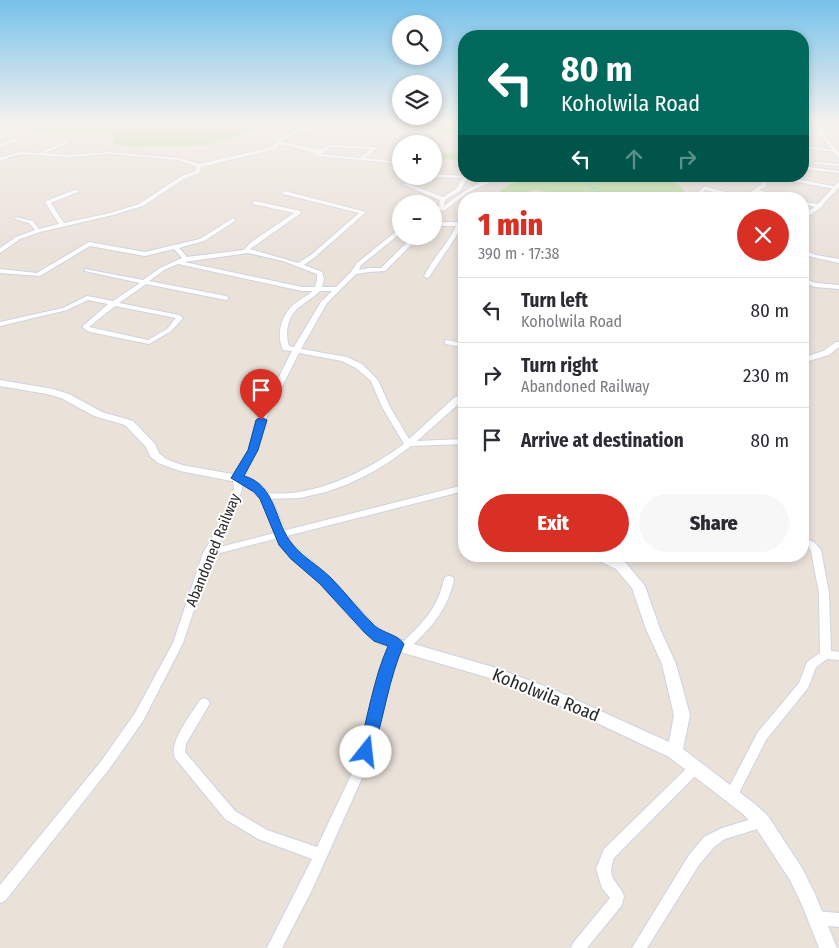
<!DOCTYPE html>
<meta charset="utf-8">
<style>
:root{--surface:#fff;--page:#f7f7f7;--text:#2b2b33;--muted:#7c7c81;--line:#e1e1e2;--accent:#d93025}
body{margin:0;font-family:"Fira Sans Condensed",sans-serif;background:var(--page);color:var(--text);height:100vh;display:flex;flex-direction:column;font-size:19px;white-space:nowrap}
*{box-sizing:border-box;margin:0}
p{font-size:16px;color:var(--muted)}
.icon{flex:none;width:28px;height:28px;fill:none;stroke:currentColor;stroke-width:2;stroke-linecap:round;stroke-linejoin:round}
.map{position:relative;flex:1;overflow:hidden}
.details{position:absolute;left:458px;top:192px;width:351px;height:370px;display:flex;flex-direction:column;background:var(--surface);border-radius:20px;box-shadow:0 2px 8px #0003}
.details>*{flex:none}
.top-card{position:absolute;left:458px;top:30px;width:351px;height:152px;border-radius:20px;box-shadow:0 2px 8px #0003;background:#00695c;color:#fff;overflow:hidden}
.controls{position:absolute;left:392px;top:15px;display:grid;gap:10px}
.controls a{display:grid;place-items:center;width:50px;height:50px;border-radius:50%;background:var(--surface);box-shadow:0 2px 8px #0003;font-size:25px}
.pin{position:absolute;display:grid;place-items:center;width:42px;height:42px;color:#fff;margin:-51px -21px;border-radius:50% 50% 50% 0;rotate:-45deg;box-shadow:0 0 5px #0007}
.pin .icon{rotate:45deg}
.me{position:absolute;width:55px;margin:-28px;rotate:16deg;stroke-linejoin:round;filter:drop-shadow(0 0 4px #0008)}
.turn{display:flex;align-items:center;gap:18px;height:105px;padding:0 20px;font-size:22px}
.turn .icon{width:65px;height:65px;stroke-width:2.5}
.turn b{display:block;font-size:35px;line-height:42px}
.lanes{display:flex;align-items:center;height:48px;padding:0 20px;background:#0003;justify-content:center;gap:25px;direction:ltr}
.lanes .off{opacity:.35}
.round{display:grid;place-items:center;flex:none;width:52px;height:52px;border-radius:26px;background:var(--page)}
.headline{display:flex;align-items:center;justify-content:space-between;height:85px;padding:0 20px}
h1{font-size:30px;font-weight:800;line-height:38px;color:var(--accent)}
.button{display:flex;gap:10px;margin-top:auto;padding:10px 20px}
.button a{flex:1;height:58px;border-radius:30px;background:var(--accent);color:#fff;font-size:20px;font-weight:800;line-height:58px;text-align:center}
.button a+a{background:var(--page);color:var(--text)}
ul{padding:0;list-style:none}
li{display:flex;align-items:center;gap:15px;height:65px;padding:0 20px;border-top:1px solid var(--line)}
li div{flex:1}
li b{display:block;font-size:19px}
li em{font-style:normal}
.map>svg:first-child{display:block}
</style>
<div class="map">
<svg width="839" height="948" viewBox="0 0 839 948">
<rect width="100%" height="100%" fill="#eae1d9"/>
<path fill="#b5e195" d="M0,122H59L75,124L104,122H266L237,137L208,145L132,147L113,143L115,137L109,133L76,134L0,128Z
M403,122H455L464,126V136L426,130Z
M434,152L464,154V161L445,159L439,160L434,169Z
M537,176H646L678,184L691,199H583L536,190L508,197L494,196L510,184Z"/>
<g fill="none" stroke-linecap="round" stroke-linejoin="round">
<path stroke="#6cd5ec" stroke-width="1" d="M448,122L464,127
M576,176L609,199"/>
<path fill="#6cd5ec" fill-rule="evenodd" d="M63,122H110L106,124H67Z"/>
<g stroke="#ced3e1" stroke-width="2">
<path id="minor" d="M43,122H50L0,138V136Z
M328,122H336L296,133L281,141L318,150L330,145L374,147H376V149L365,158L401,162V164L318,156L316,155V153L280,144L276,149L202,167L199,173L184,179L143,206L113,215L40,232L20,239L0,253V248L16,237L35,230L29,223L15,219V217L33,221L39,229L59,224L45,202L46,201L74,190H78V192L51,203L64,223L110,213L139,204L180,177L195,171L197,167L178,160L109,154L67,157L20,154L0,161V158L20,152L39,153L68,140L70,141V142L45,153L67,155L109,152L179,158L199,164L272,147C285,130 307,127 328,122ZM331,147L370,149L360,158L321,154Z
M810,122H818L822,124L820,125Z
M802,133L825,135L827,136L825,137L802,135Z
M17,138L21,139L0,147V144Z
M802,146L834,150L836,151L834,152L802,148Z
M815,162L839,164V166L817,164H815Z
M802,166L839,171V173L802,169Z
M434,174L476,177L481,176L480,180L478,181L467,179L460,191L445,200L444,206C460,194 484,176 504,176L467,193L444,211L439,210L434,213V209L439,206L440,200L401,184L406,183L443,197L456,189L462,178L432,177Z
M765,176H781L838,187L835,189L770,177L765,187L759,190L792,199H782L756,193L749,199H738L705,190L703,193L706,199H700L697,193L704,186L744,197L761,185Z
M285,191L366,212L315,257L304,265L322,272L324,280L322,287H336L351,272L357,263L399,229L401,228V233L361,265L359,270L369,268H381L413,236H420L385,271L369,272L356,274L327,303L301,349L347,357L362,364L378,380L390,407L409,439L455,397L464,394V399L417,441L464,439V444L411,446L389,462L369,474L348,484L326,492L300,498L262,499L260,497L262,495L265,494C277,493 288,494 300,492C338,485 372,467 404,444L382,407L371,381L356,368L342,361L299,353L265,420L257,450L241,478L242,489L232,521L216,548L464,485V491L212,555L183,643L143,721L110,768L5,901L0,903V885L102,760L135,713L173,643L203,553L222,521L234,489L233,478L249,450L257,420L292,351L283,350C276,335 281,316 293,305C299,300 307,296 313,291H302L178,264L164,270L149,281L226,296L229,298L226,300L146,284L119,303L179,315L183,318L171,331L149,344L90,332L83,328V326L108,304L88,300L67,310L0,326V322L63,308L87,296L113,301L140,283L85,271V269L143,280L160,268L182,258L174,249L145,256L90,246L40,276L0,273V269L37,273L89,242L145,252L200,239L233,218L235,219V221L204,241L179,248L187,257L244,250L250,243L294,213L253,204L252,203L255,201L301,211V213L250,249L298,263L311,255L359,213L283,194L282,193ZM248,253L283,261L317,274V280L315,287H302L184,262ZM320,291H332L321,302L294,347L289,346C285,334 287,318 297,309C305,302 313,298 320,291ZM115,306L176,318L167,329L148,340L89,327Z
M551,196L553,199H548Z
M802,201L822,205L823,206L820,208L802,204Z
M434,222H464V226H462L455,238L429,277L427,278L424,276C433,258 448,244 456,226H434Z
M802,249L816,255L839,259V263L812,257L802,253Z
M802,278L816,283L839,285V289L815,287L802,282Z
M445,340L464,343V347L445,344Z
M836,342H839V347L829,355L802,363V358L823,351Z
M802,538L814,542L821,550L829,593L831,651L839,652V660L827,659L816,667L808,688L766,740L736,799L731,801L726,799L725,795L758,732L799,683L807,662L820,653L819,593L811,551L808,546L802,545Z
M449,576L453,577L454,580C446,613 431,627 408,650L404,651L400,650L392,668L382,717L366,769L312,890L282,948H267L312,859L258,839L225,819L175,758C168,743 192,713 200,700L204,698L208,700L210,703L186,744L185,752L235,811L267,830L317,847L354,769L370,717L380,668L392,644L393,641L397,640L402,643C424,621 436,611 444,580L445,577Z
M696,761L700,763L702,767L700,771L614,858C606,880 617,879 624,896L622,905L587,948H571L573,943L610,898L602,888L596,869L604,849L692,763Z
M762,816L767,818L769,822L767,826L725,839L714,847L699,865L647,948H632L689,855L704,837L722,828Z
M816,911L839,913V927L816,925L811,923L809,918L811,913Z"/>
</g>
<g stroke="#ced3e1" stroke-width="2">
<path id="tertiary" d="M818,122H824L822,129L839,153V159L816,129Z
M839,181V187L819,209L802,220V214L815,207Z
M0,380L53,389L69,394L102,412L133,421L155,444L159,453L166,459L182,465L249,477L262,486L269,494L291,543L330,577L363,613L384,633L407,642L496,668L552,689L669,742L674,715L662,664L646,629L632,588L616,569L595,559L593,556H611L626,563L645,586L660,629L676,664L690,715L683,749L755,804L768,816L802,868L815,894L837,948H819L802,905L790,880L756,828L743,814L669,757L542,697L493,679L404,653L374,641L353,621L320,583L292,559L282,548L260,498L242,483L180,471L158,463L150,456L146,447L125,425L94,416L61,398L47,394L0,386Z"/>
</g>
<use href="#minor" fill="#fff" fill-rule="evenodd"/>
<use href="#tertiary" fill="#fff" fill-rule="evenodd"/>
</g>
<linearGradient id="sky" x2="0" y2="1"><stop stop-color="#76c1ea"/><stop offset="0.48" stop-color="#f6f2ee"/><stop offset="1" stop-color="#f6f2ee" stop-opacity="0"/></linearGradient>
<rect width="839" height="255" fill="url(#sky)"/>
<path fill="#1a73e8" stroke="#114b97" d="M261,417L267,420L258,450L244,476C277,485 274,523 293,545C304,558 319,566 331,578C346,593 359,611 375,626C383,633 399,635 404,644C389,678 384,716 373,752L371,756L366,759L360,756L358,752C368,717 373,680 388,646L374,641L365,633L320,584L291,559L279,545L260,499L254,492L231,478L248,450L256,420Z"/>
<g text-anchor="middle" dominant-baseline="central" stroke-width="4" stroke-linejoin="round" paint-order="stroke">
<g font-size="15" fill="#282828" stroke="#fff">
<text transform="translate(213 550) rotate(-68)">Abandoned Railway</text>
</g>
<g font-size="18" fill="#282828" stroke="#fff">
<text transform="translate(546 695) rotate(22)">Koholwila Road</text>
</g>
</g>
</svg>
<div class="controls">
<a><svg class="icon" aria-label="search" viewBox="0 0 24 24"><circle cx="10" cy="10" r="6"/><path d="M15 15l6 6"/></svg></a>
<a><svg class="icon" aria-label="layers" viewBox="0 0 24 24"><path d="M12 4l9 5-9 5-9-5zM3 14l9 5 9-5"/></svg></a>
<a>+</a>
<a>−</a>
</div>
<div class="pin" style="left:261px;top:420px;background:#d93025"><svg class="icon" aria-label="arrive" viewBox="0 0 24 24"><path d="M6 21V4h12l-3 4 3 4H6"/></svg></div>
<svg class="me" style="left:366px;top:752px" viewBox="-20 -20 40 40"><circle r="19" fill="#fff"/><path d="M0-13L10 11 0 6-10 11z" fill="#1a73e8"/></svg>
<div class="top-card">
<div class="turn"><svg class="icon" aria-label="left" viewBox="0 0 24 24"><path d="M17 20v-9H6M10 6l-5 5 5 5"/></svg><div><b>80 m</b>Koholwila Road</div></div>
<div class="lanes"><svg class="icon" aria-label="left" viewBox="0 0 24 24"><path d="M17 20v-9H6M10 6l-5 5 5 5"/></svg><svg class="icon off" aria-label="ahead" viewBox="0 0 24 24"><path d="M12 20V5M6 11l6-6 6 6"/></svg><svg class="icon off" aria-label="right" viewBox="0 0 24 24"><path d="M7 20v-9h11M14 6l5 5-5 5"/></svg></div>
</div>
<section class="details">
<div class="headline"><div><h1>1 min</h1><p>390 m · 17:38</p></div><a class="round" style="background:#d93025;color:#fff"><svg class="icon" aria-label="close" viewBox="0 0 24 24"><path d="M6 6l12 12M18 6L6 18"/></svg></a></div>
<ul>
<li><svg class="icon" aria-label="left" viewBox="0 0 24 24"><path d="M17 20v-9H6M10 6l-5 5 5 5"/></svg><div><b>Turn left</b><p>Koholwila Road</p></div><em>80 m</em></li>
<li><svg class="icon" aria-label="right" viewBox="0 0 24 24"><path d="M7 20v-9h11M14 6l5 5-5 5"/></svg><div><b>Turn right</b><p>Abandoned Railway</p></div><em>230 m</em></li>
<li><svg class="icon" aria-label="arrive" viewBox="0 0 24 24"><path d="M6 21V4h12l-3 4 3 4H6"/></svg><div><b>Arrive at destination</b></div><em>80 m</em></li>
</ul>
<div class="button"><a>Exit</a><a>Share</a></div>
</section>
</div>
